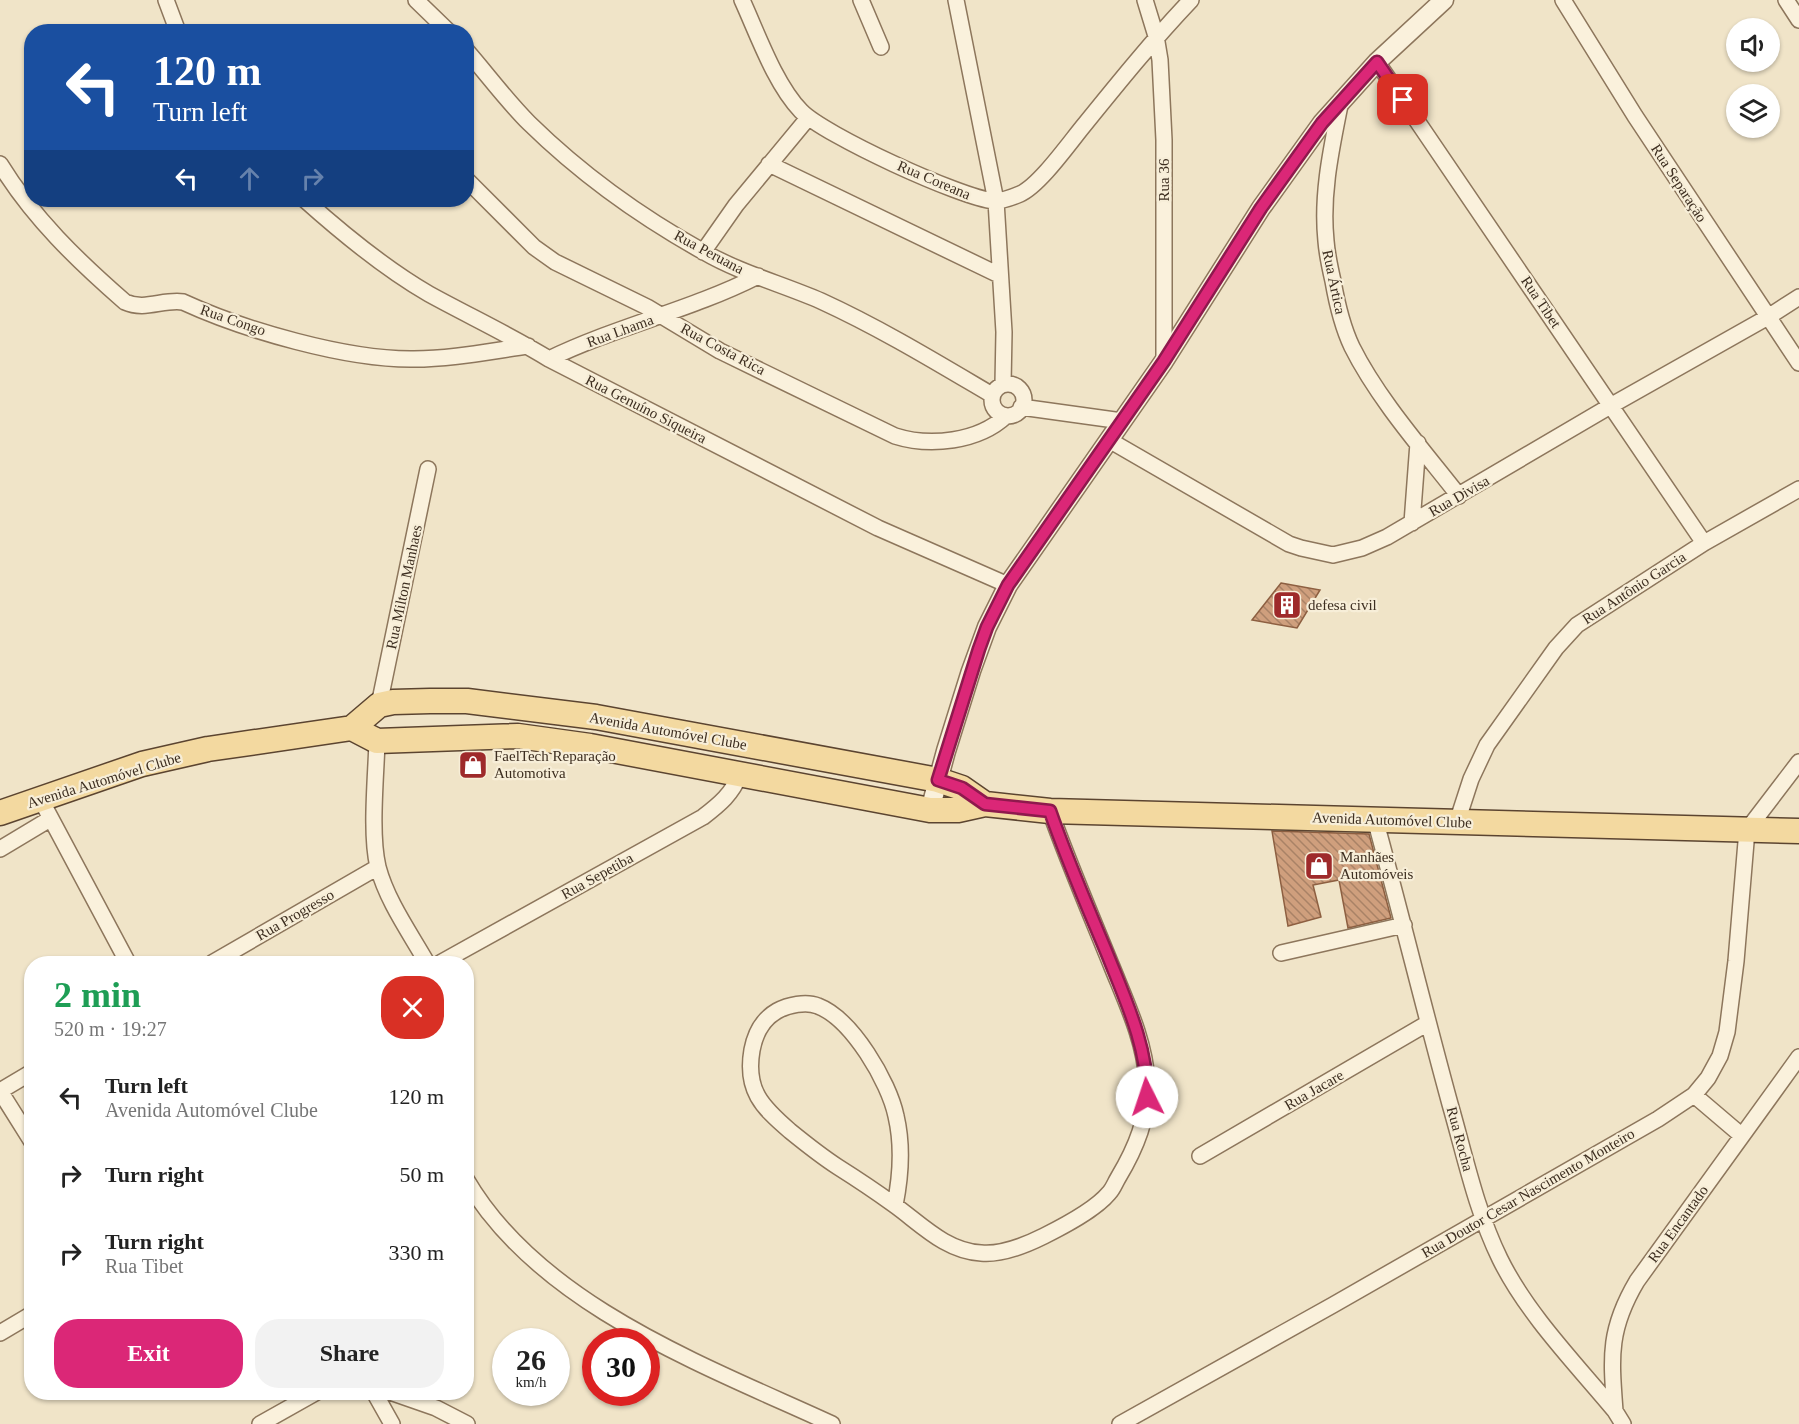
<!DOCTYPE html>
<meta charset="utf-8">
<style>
:root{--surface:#fff;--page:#f2f2f2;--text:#222;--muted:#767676;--accent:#db2777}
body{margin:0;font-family:"Times New Roman",serif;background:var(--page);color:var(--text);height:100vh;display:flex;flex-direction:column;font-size:22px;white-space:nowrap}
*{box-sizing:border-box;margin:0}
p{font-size:20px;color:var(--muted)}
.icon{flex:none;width:33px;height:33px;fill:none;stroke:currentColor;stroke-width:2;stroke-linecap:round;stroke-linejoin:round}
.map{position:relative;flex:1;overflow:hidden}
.panel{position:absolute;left:24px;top:956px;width:450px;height:444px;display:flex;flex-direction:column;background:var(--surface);border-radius:24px;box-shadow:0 2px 4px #0004}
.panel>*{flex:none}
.banner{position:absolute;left:24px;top:24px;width:450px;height:183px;border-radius:24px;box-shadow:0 2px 4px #0004;background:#1a4fa0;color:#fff;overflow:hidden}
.tools{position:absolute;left:1726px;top:18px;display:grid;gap:12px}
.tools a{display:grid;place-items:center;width:54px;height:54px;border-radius:50%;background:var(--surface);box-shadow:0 2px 4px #0004;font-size:30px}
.speed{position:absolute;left:492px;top:1328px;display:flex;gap:12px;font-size:30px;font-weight:700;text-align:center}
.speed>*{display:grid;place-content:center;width:78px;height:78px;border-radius:50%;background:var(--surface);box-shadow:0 2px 4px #0004;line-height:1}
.speed small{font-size:15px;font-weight:400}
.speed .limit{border:9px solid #d22;background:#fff;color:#111}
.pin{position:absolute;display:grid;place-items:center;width:51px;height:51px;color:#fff;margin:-26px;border-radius:12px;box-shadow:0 3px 9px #0006}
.me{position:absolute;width:66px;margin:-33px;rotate:356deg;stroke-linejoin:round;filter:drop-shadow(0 0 4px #0008)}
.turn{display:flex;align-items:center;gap:21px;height:126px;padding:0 30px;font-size:27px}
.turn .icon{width:78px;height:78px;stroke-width:2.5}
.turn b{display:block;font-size:42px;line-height:51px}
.lanes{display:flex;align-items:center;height:57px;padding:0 30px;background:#0003;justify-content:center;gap:30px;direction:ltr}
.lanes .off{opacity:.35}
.round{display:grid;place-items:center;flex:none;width:63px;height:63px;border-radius:24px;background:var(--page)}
.head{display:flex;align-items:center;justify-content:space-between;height:102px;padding:0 30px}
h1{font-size:36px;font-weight:700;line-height:45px;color:#1e9e55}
.cta{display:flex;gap:12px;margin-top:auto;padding:12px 30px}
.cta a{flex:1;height:69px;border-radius:24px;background:var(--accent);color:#fff;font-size:24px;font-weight:700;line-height:69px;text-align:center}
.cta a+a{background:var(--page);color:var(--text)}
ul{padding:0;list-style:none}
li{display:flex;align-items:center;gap:18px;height:78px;padding:0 30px}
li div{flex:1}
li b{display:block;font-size:22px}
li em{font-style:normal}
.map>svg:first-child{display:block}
</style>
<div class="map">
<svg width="1799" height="1424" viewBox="0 0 1799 1424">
<defs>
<pattern id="building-back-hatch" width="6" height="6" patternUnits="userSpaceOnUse" patternTransform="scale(1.5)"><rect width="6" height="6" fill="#cf9f7d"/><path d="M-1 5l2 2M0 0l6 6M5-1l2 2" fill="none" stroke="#a98266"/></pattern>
</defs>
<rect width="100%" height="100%" fill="#f0e4c8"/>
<path fill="url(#building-back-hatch)" stroke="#8d5f41" stroke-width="1.5" d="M1281,583L1320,590L1297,628L1252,620Z
M1272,831L1369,834L1391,918L1348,928L1339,880L1313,885L1321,917L1288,926Z"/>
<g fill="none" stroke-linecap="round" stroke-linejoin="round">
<g stroke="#8d765c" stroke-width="18">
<path id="minor" d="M166,0L178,32
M416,0L449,32
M742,0C758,35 775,84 801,111C824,135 961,198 994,201C1001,201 1013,197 1020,194C1040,185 1070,142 1085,124C1119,82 1153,40 1191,0
M861,0L881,47
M956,0L996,201L1004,332L1003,384
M1145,0L1156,36L1160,60L1164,140V361
M1563,0L1635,116L1799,363
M1786,0L1799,20
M466,50C487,74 506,100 529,123C580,173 641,217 704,252C740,273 782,284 821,301C880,328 936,362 992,395
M1377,62L1704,543
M1341,100C1332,146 1321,193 1326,241C1327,254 1330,268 1333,281C1337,304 1342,326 1352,347C1378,399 1423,450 1459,496
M0,164C33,218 78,261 125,302C145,311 163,299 183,302C244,330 347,360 414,359C452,359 491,351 528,346
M769,164L999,275
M466,179L534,247L555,262L647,307L720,351L895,436C930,447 978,442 1006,416
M305,200C343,234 384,268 429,294C469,316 510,335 549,359L878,528L1008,585
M703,252L736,205L808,118
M549,359C617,326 691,310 758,276
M992 400a16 16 0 1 1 32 0a16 16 0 1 1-32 0Z
M1021,407L1122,421
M1109,440L1289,544L1301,548L1333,555L1362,548L1387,537L1612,405L1768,317L1799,297
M1412,523L1418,443
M379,705L428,469
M377,741C376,777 370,834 378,867C387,901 410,933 427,963
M40,798L128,963
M1375,819C1401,914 1424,1009 1450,1104C1465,1156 1476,1210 1500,1259C1527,1314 1576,1364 1615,1411L1623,1424
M1457,822L1471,779L1487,745L1556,648L1577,625L1704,543L1799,489
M0,849L50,819
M1281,953L1404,925
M212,963L378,867
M440,963L703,817C720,804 732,794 740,774
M0,1091L32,1142
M0,1091L32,1072
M1694,1095L1741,1135
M1200,1156L1428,1023
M466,1179C539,1305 706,1366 832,1424
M895,1205C901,1175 903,1146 896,1116C889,1082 852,1019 818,1006C806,1001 788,1005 777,1011C763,1019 755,1034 752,1050C745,1090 762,1107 790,1131C806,1144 821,1156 838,1167C857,1179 875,1191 893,1204C920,1223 945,1251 981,1253C1002,1255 1026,1245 1044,1236C1064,1226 1095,1210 1109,1193C1113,1189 1115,1183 1118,1178C1136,1148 1149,1117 1147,1082C1145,1042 1127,1004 1112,967C1091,915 1069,864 1050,811
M0,1333L32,1314
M374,1392L392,1424
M390,1392L436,1408L467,1424
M1615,1411C1611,1357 1608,1330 1637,1281L1799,1057
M260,1424L317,1392
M1120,1424L1333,1305L1658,1119L1694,1095L1708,1078L1720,1056L1727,1032L1736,961L1747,830L1799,762"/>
</g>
<g stroke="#8d765c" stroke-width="21">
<path id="tertiary" d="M930,810L946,751L971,671L987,627L1008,585L1164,361L1261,208L1322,123L1377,62L1444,0"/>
</g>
<g stroke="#5b4430" stroke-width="27">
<path id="primary" d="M352,728L377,741L518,736L590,746L930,810H958L985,804L1050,811L1799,831
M0,813L142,764L208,749L352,728L379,705L393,702L430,701H467L596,717L938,780L962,788L985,804"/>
</g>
<use href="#minor" stroke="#faf1dc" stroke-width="15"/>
<use href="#tertiary" stroke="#faf1dc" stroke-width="18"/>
<use href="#primary" stroke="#f3d9a0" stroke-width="24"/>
</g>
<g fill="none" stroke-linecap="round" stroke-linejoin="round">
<g stroke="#8e194d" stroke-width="15">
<path id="route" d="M1147,1097C1148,1048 1126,1001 1108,956C1088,908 1067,860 1050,811L985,804L962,788L938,780L979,649L987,627L1008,585L1164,361L1261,208L1322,123L1377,62L1403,100"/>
</g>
<use href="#route" stroke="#db2777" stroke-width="10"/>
</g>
<defs>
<g id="building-square" transform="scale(1.5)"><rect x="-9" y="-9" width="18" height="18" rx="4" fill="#9e2a2b" stroke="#f7eed8"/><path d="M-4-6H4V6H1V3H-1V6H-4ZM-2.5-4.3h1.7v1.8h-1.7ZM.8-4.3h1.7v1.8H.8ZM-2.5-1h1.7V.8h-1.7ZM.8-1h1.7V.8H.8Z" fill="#fff"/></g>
<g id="shop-square" transform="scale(1.5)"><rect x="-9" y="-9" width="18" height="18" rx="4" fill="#9e2a2b" stroke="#f7eed8"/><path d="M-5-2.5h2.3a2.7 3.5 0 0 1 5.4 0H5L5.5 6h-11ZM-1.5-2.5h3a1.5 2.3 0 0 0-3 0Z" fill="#fff"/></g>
</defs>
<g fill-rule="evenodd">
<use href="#building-square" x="1287" y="605"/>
<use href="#shop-square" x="473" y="765"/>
<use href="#shop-square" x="1319" y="866"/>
</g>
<g text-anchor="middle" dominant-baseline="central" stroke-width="4.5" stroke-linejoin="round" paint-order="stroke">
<g font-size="15" fill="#3d2e20" stroke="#f7eed8">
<text transform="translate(934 180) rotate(23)">Rua Coreana</text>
<text transform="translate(1164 180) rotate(-90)">Rua 36</text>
<text transform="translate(1679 183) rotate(57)">Rua Separação</text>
<text transform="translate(709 252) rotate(28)">Rua Peruana</text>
<text transform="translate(1334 282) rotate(78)">Rua Ártica</text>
<text transform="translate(1541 302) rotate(56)">Rua Tibet</text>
<text transform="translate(233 320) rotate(19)">Rua Congo</text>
<text transform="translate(620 331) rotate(-20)">Rua Lhama</text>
<text transform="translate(723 349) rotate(28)">Rua Costa Rica</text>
<text transform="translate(646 409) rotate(27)">Rua Genuíno Siqueira</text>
<text transform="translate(1459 496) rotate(-30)">Rua Divisa</text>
<text transform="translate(404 587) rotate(-78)">Rua Milton Manhaes</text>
<text transform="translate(1634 588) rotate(-33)">Rua Antônio Garcia</text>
<text transform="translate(668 731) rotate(10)">Avenida Automóvel Clube</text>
<text transform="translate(104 780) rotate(-17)">Avenida Automóvel Clube</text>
<text transform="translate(1392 820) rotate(2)">Avenida Automóvel Clube</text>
<text transform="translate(597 876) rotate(-29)">Rua Sepetiba</text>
<text transform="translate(295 915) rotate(-30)">Rua Progresso</text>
<text transform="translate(1314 1090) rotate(-30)">Rua Jacare</text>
<text transform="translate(1460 1139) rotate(75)">Rua Rocha</text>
<text transform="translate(1528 1193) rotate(-30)">Rua Doutor Cesar Nascimento Monteiro</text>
<text transform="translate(1678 1224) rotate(-54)">Rua Encantado</text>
</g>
<g font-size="15" fill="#3d2e20" stroke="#f7eed8" text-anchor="start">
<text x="1308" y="605">defesa civil</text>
<text x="494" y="756">FaelTech Reparação<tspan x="494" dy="17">Automotiva</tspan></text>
<text x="1340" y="857">Manhães<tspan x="1340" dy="17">Automóveis</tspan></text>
</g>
</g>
</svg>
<div class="tools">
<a><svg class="icon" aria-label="sound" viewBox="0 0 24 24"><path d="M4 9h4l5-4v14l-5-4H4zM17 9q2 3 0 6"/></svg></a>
<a><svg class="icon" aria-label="layers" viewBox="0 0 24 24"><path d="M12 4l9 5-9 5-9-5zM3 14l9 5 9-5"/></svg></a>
</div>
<div class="speed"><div>26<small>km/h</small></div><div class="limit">30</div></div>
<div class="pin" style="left:1403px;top:100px;background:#d93025"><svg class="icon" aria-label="arrive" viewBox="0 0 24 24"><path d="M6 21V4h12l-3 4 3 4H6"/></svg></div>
<svg class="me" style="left:1147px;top:1097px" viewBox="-20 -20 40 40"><circle r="19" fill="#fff"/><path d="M0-13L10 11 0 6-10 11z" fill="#db2777"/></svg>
<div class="banner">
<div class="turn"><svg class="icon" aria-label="left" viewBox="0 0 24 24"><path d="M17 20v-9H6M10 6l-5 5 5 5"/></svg><div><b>120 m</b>Turn left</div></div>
<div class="lanes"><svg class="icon" aria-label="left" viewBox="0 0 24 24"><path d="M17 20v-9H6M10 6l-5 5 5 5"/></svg><svg class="icon off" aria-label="ahead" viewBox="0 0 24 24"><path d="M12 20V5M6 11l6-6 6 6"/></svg><svg class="icon off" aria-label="right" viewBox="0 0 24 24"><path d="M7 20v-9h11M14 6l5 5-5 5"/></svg></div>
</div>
<section class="panel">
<div class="head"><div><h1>2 min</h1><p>520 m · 19:27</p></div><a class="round" style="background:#d93025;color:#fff"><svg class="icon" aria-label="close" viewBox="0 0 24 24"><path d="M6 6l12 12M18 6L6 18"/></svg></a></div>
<ul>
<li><svg class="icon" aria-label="left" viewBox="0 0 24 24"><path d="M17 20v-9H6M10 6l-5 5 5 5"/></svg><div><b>Turn left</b><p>Avenida Automóvel Clube</p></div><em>120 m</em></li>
<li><svg class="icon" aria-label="right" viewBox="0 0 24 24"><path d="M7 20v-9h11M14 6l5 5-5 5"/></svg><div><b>Turn right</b></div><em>50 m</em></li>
<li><svg class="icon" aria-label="right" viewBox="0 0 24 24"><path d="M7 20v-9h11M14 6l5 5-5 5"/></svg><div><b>Turn right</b><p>Rua Tibet</p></div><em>330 m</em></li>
</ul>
<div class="cta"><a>Exit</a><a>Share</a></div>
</section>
</div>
